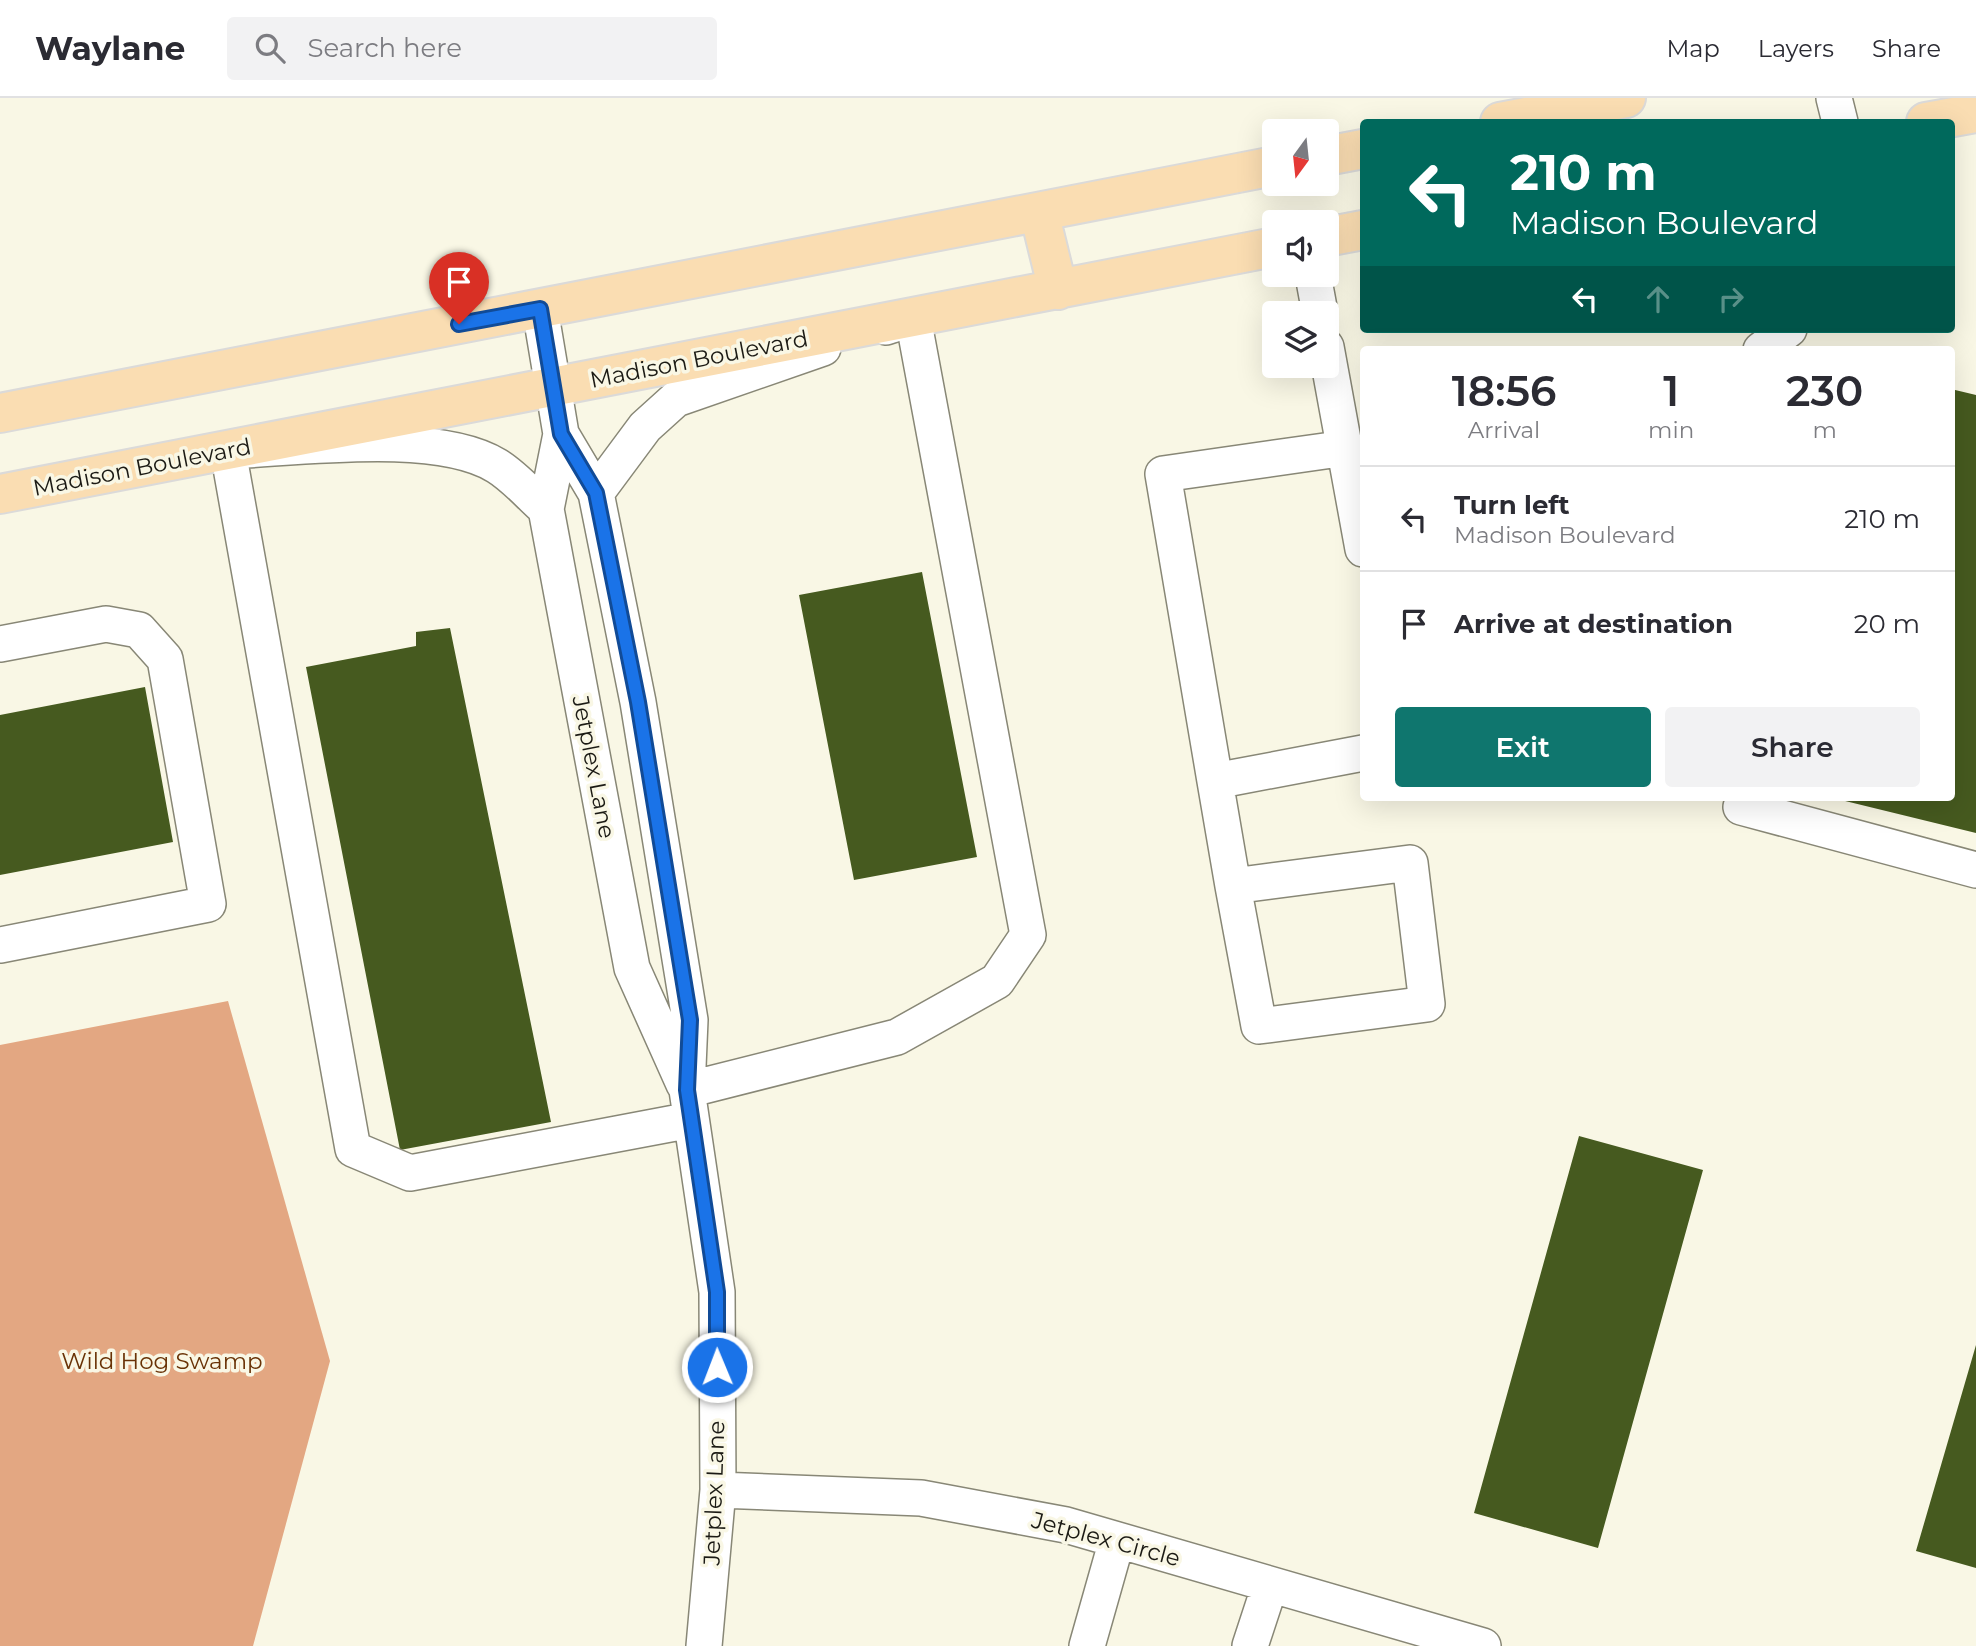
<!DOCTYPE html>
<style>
:root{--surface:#fff;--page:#f2f2f3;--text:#2b2b33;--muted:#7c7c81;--line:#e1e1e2;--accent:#0f766e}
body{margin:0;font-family:Montserrat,sans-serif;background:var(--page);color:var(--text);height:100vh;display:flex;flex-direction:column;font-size:26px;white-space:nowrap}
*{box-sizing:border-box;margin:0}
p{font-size:23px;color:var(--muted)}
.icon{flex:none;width:38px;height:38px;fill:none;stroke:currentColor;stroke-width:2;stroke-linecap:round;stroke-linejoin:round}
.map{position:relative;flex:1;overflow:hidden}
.drawer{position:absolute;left:1360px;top:248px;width:595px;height:455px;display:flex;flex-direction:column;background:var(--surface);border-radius:7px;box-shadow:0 7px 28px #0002}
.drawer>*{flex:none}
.guide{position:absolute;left:1360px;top:21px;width:595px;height:214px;border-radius:7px;box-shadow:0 7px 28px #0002;background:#00695c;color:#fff;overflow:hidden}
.needle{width:46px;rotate:195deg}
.tools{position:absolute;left:1262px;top:21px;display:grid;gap:14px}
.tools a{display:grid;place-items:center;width:77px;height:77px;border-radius:7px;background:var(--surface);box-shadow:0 7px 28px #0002;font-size:35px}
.pin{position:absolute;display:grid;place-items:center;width:60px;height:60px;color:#fff;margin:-72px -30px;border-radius:50% 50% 50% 0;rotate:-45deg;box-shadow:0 0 7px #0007}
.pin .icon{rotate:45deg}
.me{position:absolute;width:77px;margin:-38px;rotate:359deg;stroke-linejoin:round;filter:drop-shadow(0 0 5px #0008)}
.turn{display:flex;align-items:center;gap:24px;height:147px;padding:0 35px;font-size:32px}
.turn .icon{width:91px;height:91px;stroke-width:2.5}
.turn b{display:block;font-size:49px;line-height:60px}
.lanes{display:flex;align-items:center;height:66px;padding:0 35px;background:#0003;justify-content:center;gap:35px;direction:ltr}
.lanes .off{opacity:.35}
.eta{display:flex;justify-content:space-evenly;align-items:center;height:119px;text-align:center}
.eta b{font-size:42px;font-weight:600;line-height:49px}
.cta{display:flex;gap:14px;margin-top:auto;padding:14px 35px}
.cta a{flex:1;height:80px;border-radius:7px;background:var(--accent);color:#fff;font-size:28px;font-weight:600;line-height:80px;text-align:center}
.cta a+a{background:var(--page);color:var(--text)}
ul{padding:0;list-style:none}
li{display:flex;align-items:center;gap:21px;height:105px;padding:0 35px;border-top:2px solid var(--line)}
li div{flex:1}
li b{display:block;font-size:26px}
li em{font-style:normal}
header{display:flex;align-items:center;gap:42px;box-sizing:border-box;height:98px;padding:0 35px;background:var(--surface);border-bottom:2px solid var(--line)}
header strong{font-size:33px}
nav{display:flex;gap:38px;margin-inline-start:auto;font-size:24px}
.search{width:490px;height:63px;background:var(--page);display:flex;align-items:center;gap:18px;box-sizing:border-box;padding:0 24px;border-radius:7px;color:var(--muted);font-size:26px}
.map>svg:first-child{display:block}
</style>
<header>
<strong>Waylane</strong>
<div class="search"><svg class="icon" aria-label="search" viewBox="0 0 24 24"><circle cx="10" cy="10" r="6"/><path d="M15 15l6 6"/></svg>Search here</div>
<nav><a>Map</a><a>Layers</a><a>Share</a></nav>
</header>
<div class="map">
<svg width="1976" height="1548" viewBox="0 0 1976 1548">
<rect width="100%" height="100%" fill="#f9f7e5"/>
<path fill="#e3a782" d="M228,903L330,1263L253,1548H0V947Z"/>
<path fill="#465a1f" d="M1951,291L1976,297V735L1837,701L1951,700Z
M922,474L977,759L854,782L799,497Z
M450,530L551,1024L400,1052L306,569L416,548V534Z
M145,589L173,744L0,777V617Z
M1579,1038L1703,1072L1598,1450L1474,1415Z
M1976,1247V1470L1916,1453Z"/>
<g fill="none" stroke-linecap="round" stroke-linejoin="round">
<g stroke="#888776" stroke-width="38">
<path id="minor" d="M1834,0L1840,24
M1313,177L1320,215
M540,211L561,336L546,411L632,870L684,986
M1326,249L1363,451
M1761,252L1789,231
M561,336L596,395L638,604L690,922L687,992L717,1194L718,1392L704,1548
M596,395L645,329L676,301L823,250
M546,411C530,397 515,379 497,368C437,331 300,350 228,353L353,1051L410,1075L691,1022
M0,546L106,526L139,532L165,561L208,806L0,847
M1215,683L1163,376L1346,350
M1741,709L1976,772
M1410,765L1427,906L1259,928L1233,788Z
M1233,788L1215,683L1363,655
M687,992L897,939L997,883L1028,837L913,220L886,229
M718,1392L921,1400L1066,1427L1483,1548
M1087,1548L1117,1442
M1250,1548L1270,1487"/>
</g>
<g stroke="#dbdad9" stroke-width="42">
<path id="major" d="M1500,24L1626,0
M1926,24L1976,15
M1326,58L1363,51
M1039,114L1058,192
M1326,139L1363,132
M0,315L1274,68
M0,396L1274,149"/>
</g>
<use href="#minor" stroke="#fff" stroke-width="35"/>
<use href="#major" stroke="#faddb2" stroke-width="38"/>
</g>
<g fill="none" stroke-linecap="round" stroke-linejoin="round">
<g stroke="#114b97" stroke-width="18">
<path id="route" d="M459,226L540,211L561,336L596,395L638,604L690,922L687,992L717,1194V1269"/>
</g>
<use href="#route" stroke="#1a73e8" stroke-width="12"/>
</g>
<g text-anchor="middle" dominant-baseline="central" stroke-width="7" stroke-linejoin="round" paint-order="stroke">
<g font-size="23" fill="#1b1a14" stroke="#f9f7e5">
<text transform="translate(699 261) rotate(-11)">Madison Boulevard</text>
<text transform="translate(142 369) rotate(-11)">Madison Boulevard</text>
<text transform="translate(594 669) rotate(79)">Jetplex Lane</text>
<text transform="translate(714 1395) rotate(-88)">Jetplex Lane</text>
<text transform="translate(1106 1441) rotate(15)">Jetplex Circle</text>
</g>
<g font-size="23" fill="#693206" stroke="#f9f7e5">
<text x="162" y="1263">Wild Hog Swamp</text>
</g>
</g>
</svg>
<div class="tools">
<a><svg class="needle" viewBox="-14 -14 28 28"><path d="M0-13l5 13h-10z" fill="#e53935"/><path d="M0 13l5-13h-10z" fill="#7c7c81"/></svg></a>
<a><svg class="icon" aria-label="sound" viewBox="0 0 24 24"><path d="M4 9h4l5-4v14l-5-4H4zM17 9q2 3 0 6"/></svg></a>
<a><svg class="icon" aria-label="layers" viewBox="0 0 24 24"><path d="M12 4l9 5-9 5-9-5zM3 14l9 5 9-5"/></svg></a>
</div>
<div class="pin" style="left:459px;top:226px;background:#d93025"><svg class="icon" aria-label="arrive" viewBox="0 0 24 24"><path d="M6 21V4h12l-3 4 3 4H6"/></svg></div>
<svg class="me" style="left:717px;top:1269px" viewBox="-20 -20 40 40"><circle r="17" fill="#1a73e8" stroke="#fff" stroke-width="3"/><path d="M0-11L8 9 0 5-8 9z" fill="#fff"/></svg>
<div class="guide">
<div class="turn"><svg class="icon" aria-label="left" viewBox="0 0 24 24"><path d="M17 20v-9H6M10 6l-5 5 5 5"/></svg><div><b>210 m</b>Madison Boulevard</div></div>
<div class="lanes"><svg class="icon" aria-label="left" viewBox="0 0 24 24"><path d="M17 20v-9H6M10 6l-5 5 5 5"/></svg><svg class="icon off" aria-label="ahead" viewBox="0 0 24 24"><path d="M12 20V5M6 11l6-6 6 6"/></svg><svg class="icon off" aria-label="right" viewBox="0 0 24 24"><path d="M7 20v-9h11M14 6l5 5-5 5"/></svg></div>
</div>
<section class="drawer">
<div class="eta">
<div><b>18:56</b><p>Arrival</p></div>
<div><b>1</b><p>min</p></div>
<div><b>230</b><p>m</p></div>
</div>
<ul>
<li><svg class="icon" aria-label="left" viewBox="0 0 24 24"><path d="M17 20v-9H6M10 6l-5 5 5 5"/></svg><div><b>Turn left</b><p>Madison Boulevard</p></div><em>210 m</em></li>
<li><svg class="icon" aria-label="arrive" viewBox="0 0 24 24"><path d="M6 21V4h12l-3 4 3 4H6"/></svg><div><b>Arrive at destination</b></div><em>20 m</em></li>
</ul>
<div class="cta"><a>Exit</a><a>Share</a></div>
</section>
</div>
